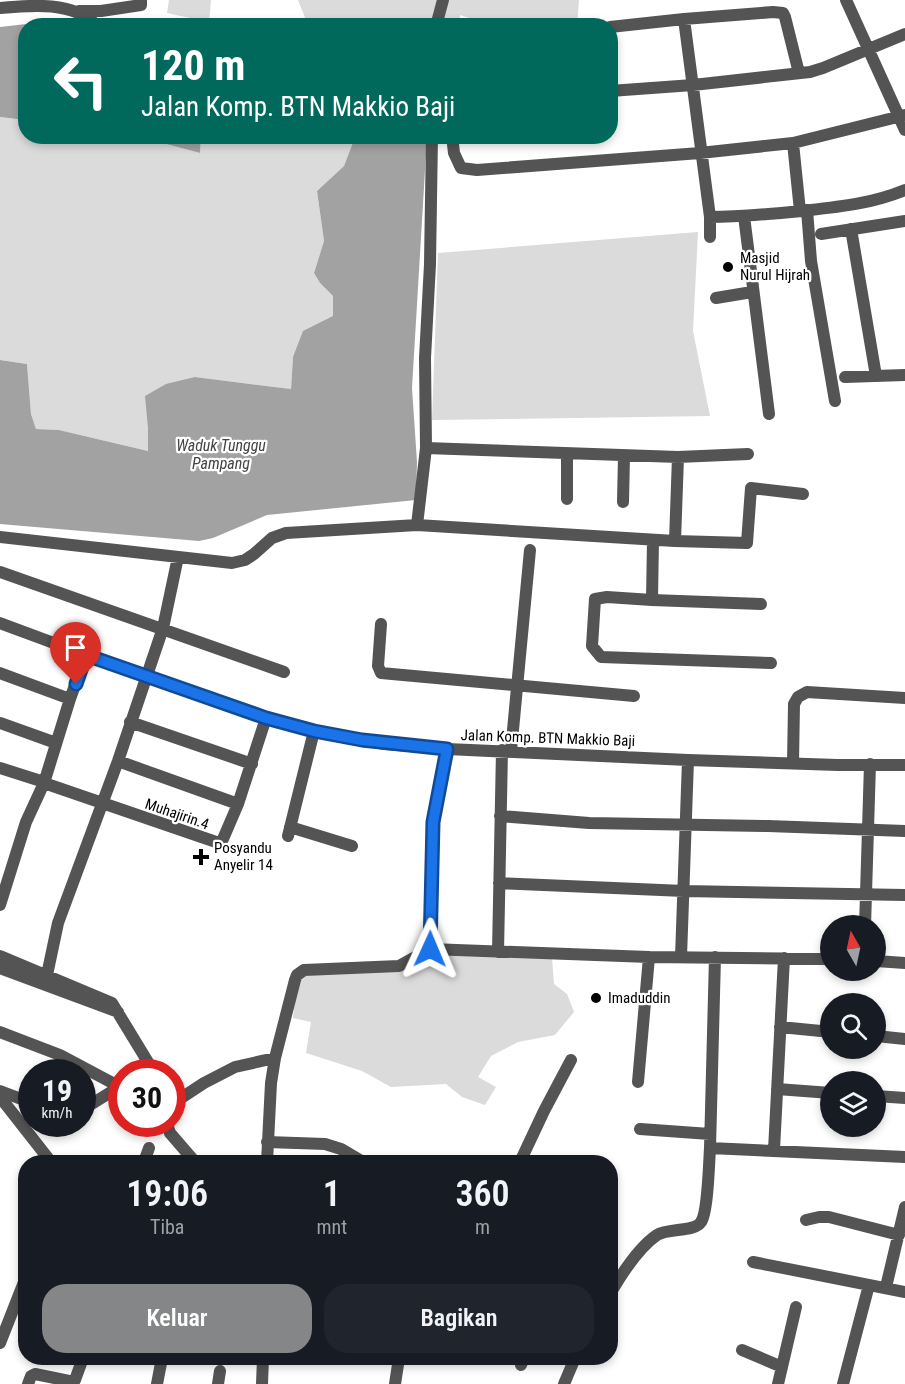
<!DOCTYPE html>
<html lang="id">
<style>
:root{--surface:#171b24;--page:#20242c;--text:#f1f3f6;--muted:#9ea1a6;--accent:#858687}
body{margin:0;font-family:"Roboto Condensed",sans-serif;background:var(--page);color:var(--text);height:100vh;display:flex;flex-direction:column;font-size:22px;white-space:nowrap}
*{box-sizing:border-box;margin:0}
p{font-size:20px;color:var(--muted)}
.icon{flex:none;width:33px;height:33px;fill:none;stroke:currentColor;stroke-width:2;stroke-linecap:round;stroke-linejoin:round}
.map{position:relative;flex:1;overflow:hidden}
.sheet{position:absolute;left:18px;top:1155px;width:600px;height:210px;display:flex;flex-direction:column;background:var(--surface);border-radius:24px;box-shadow:0 3px 9px #0003}
.sheet>*{flex:none}
.hud{position:absolute;left:18px;top:18px;width:600px;height:126px;border-radius:24px;box-shadow:0 3px 9px #0003;background:#00695c;color:#fff;overflow:hidden}
.needle{width:39px;rotate:351deg}
.controls{position:absolute;left:820px;top:915px;display:grid;gap:12px}
.controls a{display:grid;place-items:center;width:66px;height:66px;border-radius:50%;background:var(--surface);box-shadow:0 3px 9px #0003;font-size:30px}
.speed{position:absolute;left:18px;top:1059px;display:flex;gap:12px;font-size:30px;font-weight:700;text-align:center}
.speed>*{display:grid;place-content:center;width:78px;height:78px;border-radius:50%;background:var(--surface);box-shadow:0 3px 9px #0003;line-height:1}
.speed small{font-size:15px;font-weight:400}
.speed .limit{border:9px solid #d22;background:#fff;color:#111}
.pin{position:absolute;display:grid;place-items:center;width:51px;height:51px;color:#fff;margin:-62px -26px;border-radius:50% 50% 50% 0;rotate:-45deg;box-shadow:0 0 6px #0007}
.pin .icon{rotate:45deg}
.me{position:absolute;width:66px;margin:-33px;rotate:1deg;stroke-linejoin:round;filter:drop-shadow(0 0 4px #0008)}
.turn{display:flex;align-items:center;gap:21px;height:126px;padding:0 24px;font-size:27px}
.turn .icon{width:78px;height:78px;stroke-width:2.5}
.turn b{display:block;font-size:42px;line-height:51px}
.eta{display:flex;justify-content:space-evenly;align-items:center;height:102px;text-align:center}
.eta b{font-size:36px;font-weight:600;line-height:42px}
.button{display:flex;gap:12px;margin-top:auto;padding:12px 24px}
.button a{flex:1;height:69px;border-radius:24px;background:var(--accent);color:#fff;font-size:24px;font-weight:600;line-height:69px;text-align:center}
.button a+a{background:var(--page);color:var(--text)}
.map>svg:first-child{display:block}
</style>
<div class="map">
<svg width="905" height="1384" viewBox="0 0 905 1384">
<rect width="100%" height="100%" fill="#fff"/>
<path fill="#dbdbdb" d="M169,0H211L209,22L167,13Z
M298,0H579L577,26L491,25L460,15L459,25H308Z
M0,117L25,120L26,136L140,137L200,153L201,137H355L344,166L317,191L324,241L314,273L320,283L333,296V317L293,357L291,389L195,377L148,428V451L59,430L36,429L31,414L27,364L0,360Z
M698,232L693,331L710,416L432,420L438,253Z
M432,954L552,958L554,984L567,994L574,1012L555,1035L518,1042L491,1056L478,1077L496,1087L485,1105L462,1097L446,1084L391,1087L362,1071L306,1053L311,1022L293,1018L295,999L302,976L329,973L403,971Z"/>
<path fill="#a2a2a2" d="M35,23L51,25L26,26L25,120L0,117V27Z
M140,137H201L200,153Z
M355,137H427L412,388L417,462L416,500L267,515L213,538L199,541L0,524V360L27,364L31,414L36,429L59,430L148,451V428L145,396L166,384L195,377L291,389L293,357L303,331L333,316V296L320,283L314,273L324,241L317,191L344,166Z"/>
<g fill="none" stroke-linecap="round" stroke-linejoin="round">
<path stroke="#545454" stroke-width="12" d="M846,0L905,130
M0,8C31,5 74,1 97,26
M79,11H101L141,5V0
M684,19L773,12L783,13L785,17L799,73
M436,26L443,0
M610,27L684,19L710,217C740,217 771,214 802,211C838,207 871,204 905,190
M610,91L693,85L810,72L823,68L905,34
M452,136L454,153L461,168L477,170L700,153L793,143L905,115
M793,143L800,211
M807,210L811,261L835,401
M744,216L769,414
M851,229L876,376
M821,234L905,221
M710,237V217
M716,298L752,292
M845,377L905,375
M426,448L678,457L748,454
M567,499V454
M623,502L624,456
M417,525L426,448L425,358L430,264L432,136
M0,537L232,563L245,560L254,554L272,538L286,533L417,525L675,541L678,457
M653,540L652,600L761,604
M675,541L747,543L751,488L803,494
M0,572L284,672
M652,600L607,597L595,599L592,646L601,657L771,663
M0,623L86,655
M381,624L378,666L381,673L634,696
M0,673L70,699
M130,722L252,764
M0,723L56,743
M511,751L530,550
M118,761L238,804
M793,763L794,704L798,697L807,692L905,698
M0,768L44,782
M44,783L219,843L223,839L238,804L266,718
M500,816L589,823L768,826L905,831
M290,827L352,846
M288,836L314,731
M499,883L684,891L905,895
M0,905L26,822L44,783L70,699L86,655L266,718L314,731L385,744L447,749L688,760L838,765H905
M865,926L870,764
M430,949L433,822L447,749
M498,952L502,750
M0,956L112,1003L154,1072
M681,957L688,760
M715,957L710,1148L905,1157
M876,961L905,963
M0,968L118,1012
M47,975L58,923L118,761L163,628L178,557
M780,1027L831,1032
M0,1032L60,1055L122,1088
M876,1036L905,1039
M638,1082L649,957
M777,1089L831,1093
M0,1091L32,1103
M876,1096L905,1098
M0,1097L51,1162
M172,1104L204,1083L235,1067L275,1058
M82,1110L119,1087
M167,1124L170,1133L195,1162
M640,1129L710,1134
M267,1142L325,1144L341,1149L363,1162
M774,1150L784,958
M144,1162L149,1148
M267,1162L271,1083L275,1058L295,980L297,975L304,970L399,966L430,949L649,957L831,959
M520,1162L544,1111L571,1060
M806,1220L819,1217H829L899,1235
M753,1262L905,1292
M886,1287L905,1207
M610,1294C621,1275 639,1247 657,1235C668,1228 695,1232 701,1222C708,1212 709,1162 710,1148
M0,1343L26,1277
M742,1350L782,1367
M521,1365L524,1358
M28,1384L31,1376L35,1374L69,1381L75,1380L83,1358
M157,1384L162,1358
M218,1384L220,1371
M262,1384L263,1358
M395,1384L399,1358
M564,1384L575,1358
M778,1384L796,1307
M843,1384L869,1285"/>
</g>
<g fill="none" stroke-linecap="round" stroke-linejoin="round">
<g stroke="#114b97" stroke-width="15">
<path id="route" d="M76,684L86,655L266,718L314,731L362,740L447,749L433,822L430,949"/>
</g>
<use href="#route" stroke="#1a73e8" stroke-width="10"/>
</g>
<g fill="#000" stroke="#fff" stroke-width="2">
<circle cx="728" cy="267" r="6"/>
<path d="M198 848h6v6h6v6h-6v6h-6v-6h-6v-6h6z"/>
<circle cx="596" cy="998" r="6"/>
</g>
<g text-anchor="middle" dominant-baseline="central" stroke-width="4.5" stroke-linejoin="round" paint-order="stroke">
<g font-size="15" fill="#000" stroke="#fff" text-anchor="start">
<text x="740" y="258">Masjid<tspan x="740" dy="17">Nurul Hijrah</tspan></text>
<text x="214" y="848">Posyandu<tspan x="214" dy="17">Anyelir 14</tspan></text>
<text x="608" y="998">Imaduddin</text>
</g>
<g font-size="15" fill="#000" stroke="#fff">
<text transform="translate(548 738) rotate(2)">Jalan Komp. BTN Makkio Baji</text>
<text transform="translate(177 814) rotate(19)">Muhajirin.4</text>
</g>
<g font-size="16" font-style="italic" fill="#434343" stroke="#fff">
<text x="221" y="445">Waduk Tunggu<tspan x="221" dy="18">Pampang</tspan></text>
</g>
</g>
</svg>
<div class="controls">
<a><svg class="needle" viewBox="-14 -14 28 28"><path d="M0-13l5 13h-10z" fill="#e53935"/><path d="M0 13l5-13h-10z" fill="#9ea1a6"/></svg></a>
<a><svg class="icon" aria-label="search" viewBox="0 0 24 24"><circle cx="10" cy="10" r="6"/><path d="M15 15l6 6"/></svg></a>
<a><svg class="icon" aria-label="layers" viewBox="0 0 24 24"><path d="M12 4l9 5-9 5-9-5zM3 14l9 5 9-5"/></svg></a>
</div>
<div class="speed"><div>19<small>km/h</small></div><div class="limit">30</div></div>
<div class="pin" style="left:76px;top:684px;background:#d93025"><svg class="icon" aria-label="arrive" viewBox="0 0 24 24"><path d="M6 21V4h12l-3 4 3 4H6"/></svg></div>
<svg class="me" style="left:430px;top:949px" viewBox="-20 -20 40 40"><path d="M0-17L14 15 0 8-14 15z" fill="#1a73e8" stroke="#fff" stroke-width="4"/></svg>
<div class="hud">
<div class="turn"><svg class="icon" aria-label="left" viewBox="0 0 24 24"><path d="M17 20v-9H6M10 6l-5 5 5 5"/></svg><div><b>120 m</b>Jalan Komp. BTN Makkio Baji</div></div>
</div>
<section class="sheet">
<div class="eta">
<div><b>19:06</b><p>Tiba</p></div>
<div><b>1</b><p>mnt</p></div>
<div><b>360</b><p>m</p></div>
</div>
<div class="button"><a>Keluar</a><a>Bagikan</a></div>
</section>
</div>
